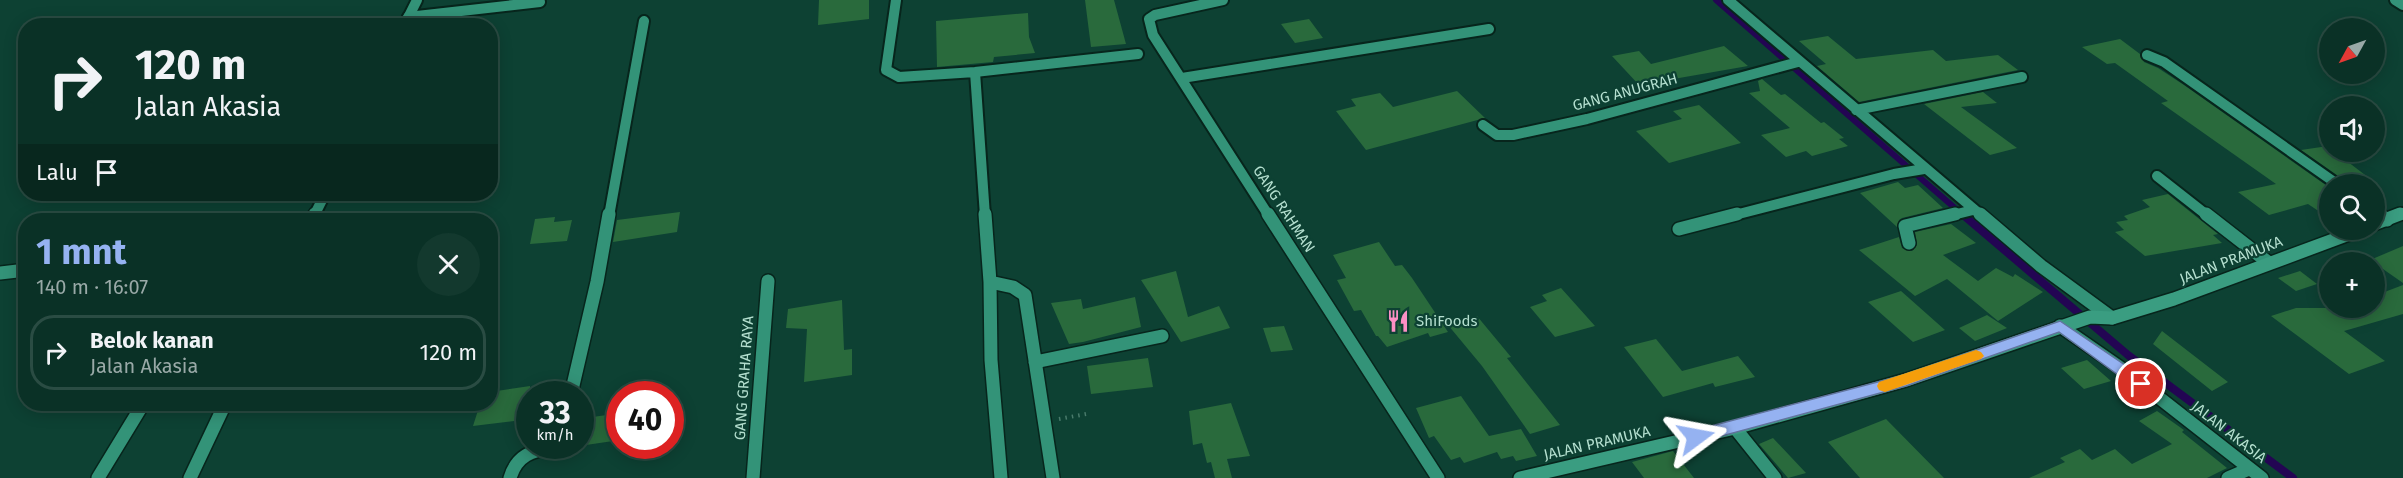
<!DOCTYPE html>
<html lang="id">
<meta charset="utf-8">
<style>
:root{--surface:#0a3126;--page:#13392e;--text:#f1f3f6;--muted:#99a9a7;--line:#2a4c43;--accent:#95b2f1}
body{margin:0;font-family:"Fira Sans",sans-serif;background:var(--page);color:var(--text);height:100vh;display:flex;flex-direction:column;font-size:22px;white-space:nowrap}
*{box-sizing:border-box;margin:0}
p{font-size:20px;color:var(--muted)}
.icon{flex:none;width:33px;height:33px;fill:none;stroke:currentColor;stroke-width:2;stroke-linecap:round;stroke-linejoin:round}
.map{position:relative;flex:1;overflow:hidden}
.sheet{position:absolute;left:18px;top:213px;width:480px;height:198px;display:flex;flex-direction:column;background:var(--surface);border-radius:24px;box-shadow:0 3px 15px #0003,0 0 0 2px var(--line)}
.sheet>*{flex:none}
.top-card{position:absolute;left:18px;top:18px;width:480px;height:183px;border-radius:24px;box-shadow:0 3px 15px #0003,0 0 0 2px var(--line);background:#0a3126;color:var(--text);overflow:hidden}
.needle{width:39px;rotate:230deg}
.tools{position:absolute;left:2319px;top:18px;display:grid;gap:12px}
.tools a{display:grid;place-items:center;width:66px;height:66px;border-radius:50%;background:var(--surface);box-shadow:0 3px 15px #0003,0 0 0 2px var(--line);font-size:30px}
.speed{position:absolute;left:516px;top:381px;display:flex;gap:12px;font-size:30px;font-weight:700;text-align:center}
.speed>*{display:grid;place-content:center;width:78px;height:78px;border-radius:50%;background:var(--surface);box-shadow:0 3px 15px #0003,0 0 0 2px var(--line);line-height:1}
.speed small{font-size:15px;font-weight:400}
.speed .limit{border:9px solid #d22;background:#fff;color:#111}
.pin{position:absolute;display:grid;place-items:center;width:51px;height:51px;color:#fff;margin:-26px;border:3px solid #fff;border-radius:50%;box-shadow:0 2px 6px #0007}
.me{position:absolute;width:66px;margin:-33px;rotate:77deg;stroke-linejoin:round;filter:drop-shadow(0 0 4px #0008)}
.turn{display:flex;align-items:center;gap:21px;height:126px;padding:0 18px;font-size:27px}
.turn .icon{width:78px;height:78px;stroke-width:2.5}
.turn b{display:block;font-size:42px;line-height:51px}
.then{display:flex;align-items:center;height:57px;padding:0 18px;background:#0003;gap:12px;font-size:22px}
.round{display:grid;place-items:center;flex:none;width:63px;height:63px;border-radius:32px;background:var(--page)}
.head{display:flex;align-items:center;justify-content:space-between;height:102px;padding:0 18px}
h1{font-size:36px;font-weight:700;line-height:45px;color:var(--accent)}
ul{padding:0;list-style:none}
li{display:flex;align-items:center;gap:18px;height:75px;margin:0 12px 9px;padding:0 6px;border:3px solid var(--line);border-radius:24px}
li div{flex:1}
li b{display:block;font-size:22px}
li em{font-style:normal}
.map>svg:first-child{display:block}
</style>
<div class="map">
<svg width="2403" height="478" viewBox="0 0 2403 478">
<rect width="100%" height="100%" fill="#0d4133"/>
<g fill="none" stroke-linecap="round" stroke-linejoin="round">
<path stroke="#230553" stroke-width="6" d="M1716,0L1964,216"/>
<path stroke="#230553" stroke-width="8" d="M1962,214L2128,355L2293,478"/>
</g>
<path fill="#296a3c" d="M819,0H869V19L818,25Z
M1085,0H1114L1126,44L1091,47Z
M1028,13L1029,37L1035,53L994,57L993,62L937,67L936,21Z
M1309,19L1323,38L1295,43L1281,24Z
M1828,36L1856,59L1933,50L1946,61L1998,55L2018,70L1859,102L1817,66L1826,64L1799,41Z
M2120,39L2140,54L2144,62L2158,68L2184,85L2330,188V208L2317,210L2308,204L2269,215L2238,192L2276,184L2161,103L2168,101L2115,63L2107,64L2082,47Z
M1724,46L1748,66L1639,85L1612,56L1639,51L1651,64Z
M1762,79L1781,95L1785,94L1821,123L1824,122L1844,138L1839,139L1848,146L1812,156L1806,151L1786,157L1761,135L1790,128L1749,93L1760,91L1758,81Z
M1457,91L1485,118L1366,150L1336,111L1356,106L1351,99L1380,93L1393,107Z
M1983,92L1997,103L1961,107L2017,148L1990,155L1924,104Z
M1699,105L1741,143L1669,163L1636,131L1682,119L1673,111Z
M2328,146L2330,152H2335L2373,181L2344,184L2341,178L2301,150Z
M1898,182L1905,188L1918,185L1943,208L1902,218L1899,220L1897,227L1860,193Z
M2168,194L2218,234L2213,235L2222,243L2145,256L2115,232L2124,230L2116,222L2128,220L2124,216L2150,207L2142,200Z
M680,212L677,232L613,242L617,220Z
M555,217L554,222L572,220L567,241L530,244L535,219Z
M1951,224L1976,243L1943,255L1978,281L1996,268L2013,277L2015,274L2043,292L1998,321L1947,279L1915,296L1859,250L1899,237L1902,248L1912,251L1917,245L1915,232Z
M1379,242L1395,266L1402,265L1412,278L1448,332L1430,337L1428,333L1387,347L1378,336H1376L1361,310L1354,311L1337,280L1346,278L1333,255Z
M2403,246V283L2370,260Z
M1176,271L1188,317L1219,306L1230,328L1181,342L1141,280Z
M2300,271L2317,284L2296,291L2278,278Z
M2403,285V314L2344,331L2385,361L2349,374L2271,316L2296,308H2374V296Z
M1561,288L1595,326L1555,337L1530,307L1547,301L1542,295Z
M1901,291L1945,330L1913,342L1868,302Z
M1135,297L1141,327L1083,342L1069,344L1051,303L1081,299L1083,309Z
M842,300L844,350L852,349V375L804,382L807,329L786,328L788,309Z
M1987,315L2007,328L1975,341L1959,328Z
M1477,316L1511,357L1507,358L1560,425L1530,434L1482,366L1448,325Z
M1284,326L1293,350L1271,352L1263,328Z
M2162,331L2228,382L2212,391L2153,344Z
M1656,339L1682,371L1738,356L1755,377L1715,387L1713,383L1663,397L1624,347Z
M1148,358L1153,387L1091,394L1087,366Z
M2087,360L2111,381L2084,389L2061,368Z
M530,386V419L473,426L480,404H490V392Z
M1461,396L1489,436L1521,429L1537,456L1516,461L1513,456L1501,459L1497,452L1464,463L1460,457L1451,460L1434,436L1429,438L1416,408Z
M1231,403L1250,456L1227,459L1232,478H1215L1211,462L1207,463L1202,443L1193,445L1189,411Z
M2157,411L2184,430L2182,432L2227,468L2207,478H2029L2065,462L2060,458L2080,449L2092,460L2115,449L2132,464L2172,444L2139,421Z
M620,413V440L579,446L586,418Z
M1886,419L1944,478H1860L1828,442Z
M1773,438L1806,473L1788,478L1759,444Z
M1673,451L1694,478H1644L1632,462Z"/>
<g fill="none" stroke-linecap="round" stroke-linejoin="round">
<g stroke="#07251c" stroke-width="14">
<path id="lane-far1" d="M408,17L540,2"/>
</g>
<g stroke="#07251c" stroke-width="16">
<path id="lane" d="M0,273L26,270
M98,478L143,404"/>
</g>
<g stroke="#07251c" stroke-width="14">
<path id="street-far1" d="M896,0L886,70L899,77L975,72L1138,54
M1223,0L1155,15L1149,19L1153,35L1269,216
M1728,0L1982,216
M2395,0L2403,5
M404,26L417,0
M2147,55L2164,62L2337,184
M975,72L985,216
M1182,78L1489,29
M1856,110L2022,77
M1483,125L1497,135H1513L1587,119L1798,62
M2157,176L2208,216
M2374,211L2381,216
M314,216L325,194
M609,216L644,21
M1731,216L1894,174L1924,169
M1949,216L1973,210"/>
</g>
<g stroke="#07251c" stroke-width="16">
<path id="street" d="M985,214L990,282L991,360L1001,478
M1268,214L1438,478
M1980,214L2041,266L2112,318
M2206,214L2269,263
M2379,214L2387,220
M312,220L315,214
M1679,229L1737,214
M1909,243L1905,226L1955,214
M990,282L1013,287L1025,295L1053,478
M2060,326L2125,371L2262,478
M1035,362L1162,336
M571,394L597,282L609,214
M1735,428L1775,478
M190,478L225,404
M510,478C517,454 533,451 555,446
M753,478L768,281
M2228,478L2249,469"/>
</g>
<g stroke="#07251c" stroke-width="14">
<path id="secondary-far1" d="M2396,216L2403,213"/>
</g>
<g stroke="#07251c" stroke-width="16">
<path id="secondary" d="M2374,224L2400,214
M1520,478L1735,428L1906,380L2090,317L2112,318L2174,299L2360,230"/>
</g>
<path stroke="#497a6b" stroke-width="4" stroke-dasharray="1.5 5" stroke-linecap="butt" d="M1059,419L1086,414"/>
<use href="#lane-far1" stroke="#339378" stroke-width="10"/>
<use href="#lane" stroke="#339378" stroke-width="13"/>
<use href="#street-far1" stroke="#339378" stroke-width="10"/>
<use href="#street" stroke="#339378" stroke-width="13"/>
<use href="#secondary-far1" stroke="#3a9d81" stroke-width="10"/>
<use href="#secondary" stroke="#3a9d81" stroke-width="13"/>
</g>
<path fill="#95b2f1" stroke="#61749d" stroke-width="1.5" d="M2060,321L2147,380L2149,384L2147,388H2136L2059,332L1906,386L1696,443L1690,441L1688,437L1690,432L1696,430L1904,375Z"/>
<path fill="#f59e0b" d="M1976,350L1981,352L1984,356L1981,359L1885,392L1879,390L1877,386L1879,382Z"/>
<defs>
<g id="restaurant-bare" transform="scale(1.8)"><path d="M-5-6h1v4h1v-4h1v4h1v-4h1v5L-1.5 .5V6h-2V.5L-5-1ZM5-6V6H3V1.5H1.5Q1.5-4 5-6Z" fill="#fb8fc4" stroke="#0d4133" stroke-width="2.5" paint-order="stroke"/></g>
</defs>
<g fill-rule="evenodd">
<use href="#restaurant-bare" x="1398" y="321"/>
</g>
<g text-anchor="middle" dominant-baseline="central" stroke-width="4.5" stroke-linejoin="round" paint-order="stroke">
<g font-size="15" fill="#b4dfcf" stroke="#0d4133">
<text transform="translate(1625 92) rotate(-15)">GANG ANUGRAH</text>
<text transform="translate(1284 209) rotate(57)">GANG RAHMAN</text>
<text transform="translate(2231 260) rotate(-21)">JALAN PRAMUKA</text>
<text transform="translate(744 378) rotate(-86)">GANG GRAHA RAYA</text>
<text transform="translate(2229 432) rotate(38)">JALAN AKASIA</text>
<text transform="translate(1597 443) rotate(-13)">JALAN PRAMUKA</text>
</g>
<g font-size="15" fill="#b4dfcf" stroke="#0d4133" text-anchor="start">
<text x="1416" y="321">ShiFoods</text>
</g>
</g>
</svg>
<div class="tools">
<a><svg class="needle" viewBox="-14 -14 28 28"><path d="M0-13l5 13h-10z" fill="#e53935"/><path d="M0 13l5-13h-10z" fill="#99a9a7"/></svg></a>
<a><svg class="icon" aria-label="sound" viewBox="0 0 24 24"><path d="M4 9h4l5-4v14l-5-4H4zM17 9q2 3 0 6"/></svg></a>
<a><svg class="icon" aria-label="search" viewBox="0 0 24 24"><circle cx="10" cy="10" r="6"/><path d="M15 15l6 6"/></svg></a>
<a>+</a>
</div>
<div class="speed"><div>33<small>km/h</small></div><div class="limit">40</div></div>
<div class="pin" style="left:2141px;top:384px;background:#d93025"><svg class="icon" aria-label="arrive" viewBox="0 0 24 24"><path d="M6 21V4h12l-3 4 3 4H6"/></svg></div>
<svg class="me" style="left:1696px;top:437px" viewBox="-20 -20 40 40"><path d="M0-17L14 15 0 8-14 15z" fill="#95b2f1" stroke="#fff" stroke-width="4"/></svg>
<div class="top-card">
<div class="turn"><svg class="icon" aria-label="right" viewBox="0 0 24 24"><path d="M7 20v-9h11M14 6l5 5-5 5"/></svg><div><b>120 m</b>Jalan Akasia</div></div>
<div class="then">Lalu<svg class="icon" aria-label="arrive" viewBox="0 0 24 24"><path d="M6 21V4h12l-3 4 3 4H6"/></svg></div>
</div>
<section class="sheet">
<div class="head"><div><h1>1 mnt</h1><p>140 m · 16:07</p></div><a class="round"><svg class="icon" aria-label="close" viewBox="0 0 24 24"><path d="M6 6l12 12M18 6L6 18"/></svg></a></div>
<ul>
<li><svg class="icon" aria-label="right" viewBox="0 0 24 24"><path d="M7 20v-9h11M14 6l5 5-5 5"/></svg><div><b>Belok kanan</b><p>Jalan Akasia</p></div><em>120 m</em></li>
</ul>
</section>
</div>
